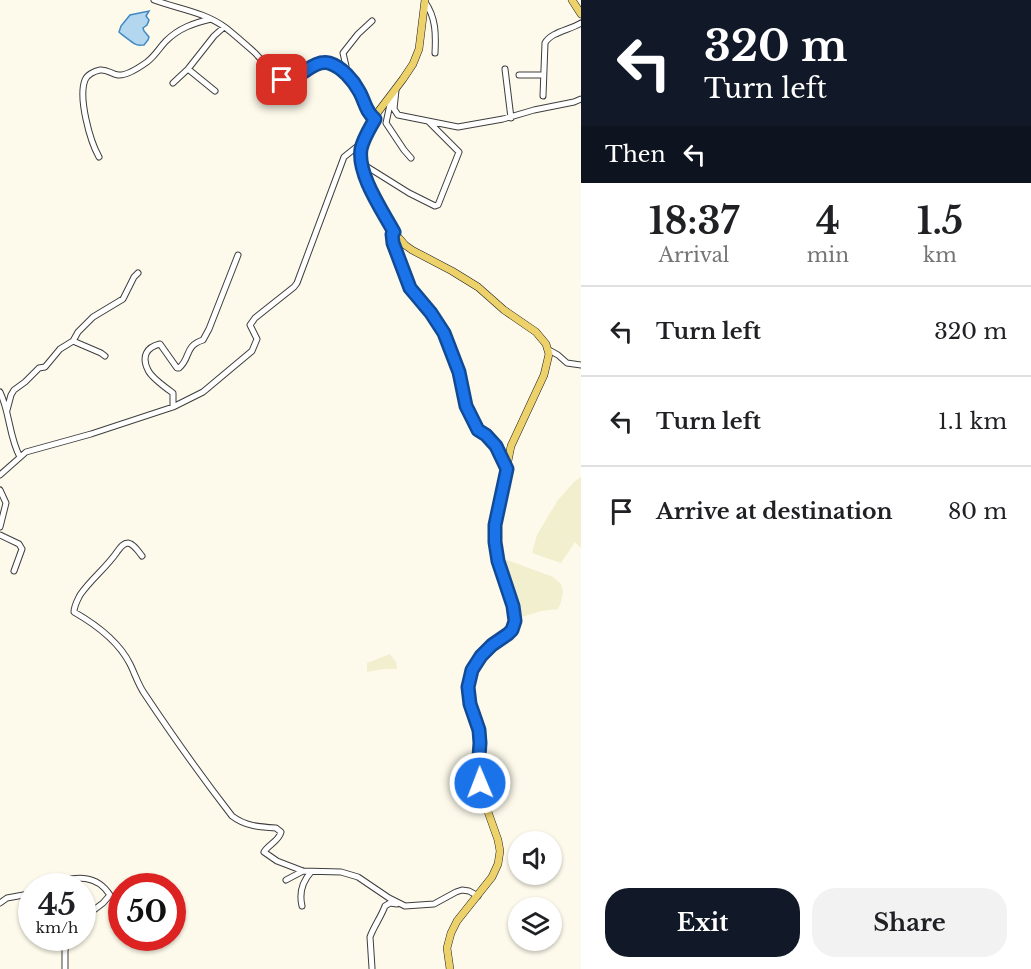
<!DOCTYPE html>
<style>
:root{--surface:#fff;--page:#f2f2f2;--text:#202124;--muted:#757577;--line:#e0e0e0;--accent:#111827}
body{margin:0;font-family:"Libre Baskerville",serif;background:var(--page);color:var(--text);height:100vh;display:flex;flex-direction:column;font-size:22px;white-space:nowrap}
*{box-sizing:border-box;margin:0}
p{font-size:20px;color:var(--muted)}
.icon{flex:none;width:33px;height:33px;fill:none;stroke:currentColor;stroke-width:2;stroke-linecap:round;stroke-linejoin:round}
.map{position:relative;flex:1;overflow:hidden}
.panel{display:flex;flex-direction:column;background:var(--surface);width:450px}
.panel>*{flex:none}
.top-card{background:#111827;color:#fff;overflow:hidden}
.buttons{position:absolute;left:508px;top:831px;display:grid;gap:12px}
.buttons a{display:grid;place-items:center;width:54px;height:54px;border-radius:50%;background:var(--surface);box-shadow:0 2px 4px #0004;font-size:30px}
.speed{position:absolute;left:18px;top:873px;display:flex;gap:12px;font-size:30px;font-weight:700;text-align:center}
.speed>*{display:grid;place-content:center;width:78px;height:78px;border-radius:50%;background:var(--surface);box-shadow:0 2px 4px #0004;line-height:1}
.speed small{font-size:15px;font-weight:400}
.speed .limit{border:9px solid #d22;background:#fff;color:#111}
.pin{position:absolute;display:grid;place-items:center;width:51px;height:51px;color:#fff;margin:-26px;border-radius:12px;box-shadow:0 3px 9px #0006}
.me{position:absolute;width:66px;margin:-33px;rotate:359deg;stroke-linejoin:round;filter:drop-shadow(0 0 4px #0008)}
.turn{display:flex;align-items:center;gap:21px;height:126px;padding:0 24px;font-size:27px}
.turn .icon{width:78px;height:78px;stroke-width:2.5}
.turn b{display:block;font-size:42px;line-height:51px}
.then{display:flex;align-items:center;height:57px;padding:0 24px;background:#0003;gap:12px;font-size:22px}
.eta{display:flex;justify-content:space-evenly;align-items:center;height:102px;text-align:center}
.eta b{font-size:36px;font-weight:700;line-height:42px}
.action{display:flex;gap:12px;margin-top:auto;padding:12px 24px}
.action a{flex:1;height:69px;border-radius:24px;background:var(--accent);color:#fff;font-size:24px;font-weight:700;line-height:69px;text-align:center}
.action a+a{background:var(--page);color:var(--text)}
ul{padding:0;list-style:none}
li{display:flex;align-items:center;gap:18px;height:90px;padding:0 24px;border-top:2px solid var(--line)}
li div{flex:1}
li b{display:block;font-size:22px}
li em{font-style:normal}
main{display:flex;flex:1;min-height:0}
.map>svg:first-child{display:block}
</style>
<main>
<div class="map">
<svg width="581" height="969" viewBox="0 0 581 969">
<rect width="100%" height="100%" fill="#fdfaeb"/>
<path fill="#f1efce" d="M581,477V548L575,542L561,563L532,553L537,535L550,513L558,500L574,482Z
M502,558L553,577L561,584L563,592L561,602L558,609L541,611L522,617Z
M390,654L396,662L397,669H384L367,672V663Z"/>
<path fill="#b4d7f0" stroke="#4189c1" stroke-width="1.5" d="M149,11L146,16L149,20L147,25L143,28L144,31L149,37L148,40L144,45C141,45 138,46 135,44C133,43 121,34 119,32L121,26L130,15Z"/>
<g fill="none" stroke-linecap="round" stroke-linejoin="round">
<g stroke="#3e3e3e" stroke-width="7">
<path id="minor" d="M154,0C178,9 205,12 226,28C236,36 245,44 254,52C262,59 274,78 284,80C288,81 293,78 297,76C310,68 323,57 339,67C347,73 355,83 360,91C365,102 365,111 375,119
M425,2C436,18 436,34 435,53
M188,69L215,91
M505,69L511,118
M343,71L346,66L343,53L358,34L372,21
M519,75H543
M173,83L188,69L214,36L224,27
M396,90L394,109L398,115L458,127L503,119L534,110L574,102L581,99
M392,95L386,123L404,150L411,158
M543,96L545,43C551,32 570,30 581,23
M99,157C90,141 78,98 85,80C87,75 94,71 100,70C107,69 111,74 118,75C127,76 140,67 147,62C155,56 160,47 166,41C179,28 194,23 211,19
M361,163L409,193L435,206L438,205L459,152L429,122
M394,232L392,234L393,243L410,288L431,313L444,333L459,372L466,406L478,430L486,435L496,446L502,457L506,468
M73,341L101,353L105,356
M549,350L558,355L567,363L581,365
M0,392C10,413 9,437 20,457
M173,407V393C166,388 151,377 148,370C141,356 147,347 160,344L177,368H179C191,358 184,346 203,340L209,329L238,255
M7,410L11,395L14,390L25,382L39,368L45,367L60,349L73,341L78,332L93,317L123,299L134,277L138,273
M0,475L26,452L91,434L173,407L203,392L252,351L257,339L250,325L255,318L294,287L297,283L344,157L364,141
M0,490L6,503L0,527
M0,535L19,544L22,549L14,571
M142,556C138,551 134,544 128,543C123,543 120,548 117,552C106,568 91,579 80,595C77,601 74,606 74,612C95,624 119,642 130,664C135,674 138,684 144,693C172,735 201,776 232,816C245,826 259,827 276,828L281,832C279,841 269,844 264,852L277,861L303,871L341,872L358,877L389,898L405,906L434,904L456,892L462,890L469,891L478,896
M286,880L303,871
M36,886L38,884C64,882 92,867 110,895L103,903L82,919
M0,903L7,898L29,894L32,891
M302,906C299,893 302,882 311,872
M372,968L370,937C374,926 381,917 385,906L390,903L397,904
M65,969V951L67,938"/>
</g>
<g stroke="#1c1c1c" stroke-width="8">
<path id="major" d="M425,0L419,49L413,64L403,79L378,112L361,148V163L366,181L394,232L405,245L412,250L452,271L478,287L504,310L536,332L546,344L549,354L544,375L511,446L495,525V542L498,561L513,606L515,621L512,630L508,634L492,645L481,656L472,670L468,687L470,704L479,730L480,743L478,771L482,795L498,840L500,851L498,864L492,877L457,921L451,933L447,948L450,969
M572,0L581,14"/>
</g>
<use href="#minor" stroke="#fff" stroke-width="5"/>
<use href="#major" stroke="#edd26c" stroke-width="7"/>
</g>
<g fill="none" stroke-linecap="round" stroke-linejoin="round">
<g stroke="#114b97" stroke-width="15">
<path id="route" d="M282,80C299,82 312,59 329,63C342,67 353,80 359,91C365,101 365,111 375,119C370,128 363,139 361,149C357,174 382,210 394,232L392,234L393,243L410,288L431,313L444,333L459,372L466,406L478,430L486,435L496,446L507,469L495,525V542L498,561L513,606L515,621L512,630L508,634L492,645L481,656L472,670L468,687L470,704L479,730L480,743L478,771L480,783"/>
</g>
<use href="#route" stroke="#1a73e8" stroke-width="10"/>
</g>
</svg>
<div class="buttons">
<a><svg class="icon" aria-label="sound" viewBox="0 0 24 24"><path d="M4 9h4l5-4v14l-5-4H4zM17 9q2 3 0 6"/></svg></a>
<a><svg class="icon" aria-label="layers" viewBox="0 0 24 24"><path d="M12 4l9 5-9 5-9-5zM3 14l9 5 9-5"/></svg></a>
</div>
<div class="speed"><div>45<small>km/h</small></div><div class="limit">50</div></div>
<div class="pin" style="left:282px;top:80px;background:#d93025"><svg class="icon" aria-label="arrive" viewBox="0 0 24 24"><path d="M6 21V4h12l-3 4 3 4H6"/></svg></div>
<svg class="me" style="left:480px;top:783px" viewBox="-20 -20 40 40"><circle r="17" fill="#1a73e8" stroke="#fff" stroke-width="3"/><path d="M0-11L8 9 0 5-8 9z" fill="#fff"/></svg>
</div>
<section class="panel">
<div class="top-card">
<div class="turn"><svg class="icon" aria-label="left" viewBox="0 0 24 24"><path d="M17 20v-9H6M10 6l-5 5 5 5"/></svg><div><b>320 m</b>Turn left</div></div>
<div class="then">Then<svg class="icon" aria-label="left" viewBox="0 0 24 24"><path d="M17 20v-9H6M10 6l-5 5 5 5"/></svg></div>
</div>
<div class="eta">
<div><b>18:37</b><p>Arrival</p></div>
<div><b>4</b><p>min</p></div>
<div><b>1.5</b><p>km</p></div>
</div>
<ul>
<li><svg class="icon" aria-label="left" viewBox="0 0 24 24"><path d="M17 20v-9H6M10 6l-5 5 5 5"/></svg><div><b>Turn left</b></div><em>320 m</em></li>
<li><svg class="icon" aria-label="left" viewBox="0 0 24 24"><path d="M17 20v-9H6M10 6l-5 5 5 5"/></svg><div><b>Turn left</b></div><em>1.1 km</em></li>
<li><svg class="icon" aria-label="arrive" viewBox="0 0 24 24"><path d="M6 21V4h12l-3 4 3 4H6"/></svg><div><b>Arrive at destination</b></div><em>80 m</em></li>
</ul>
<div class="action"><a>Exit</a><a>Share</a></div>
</section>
</main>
